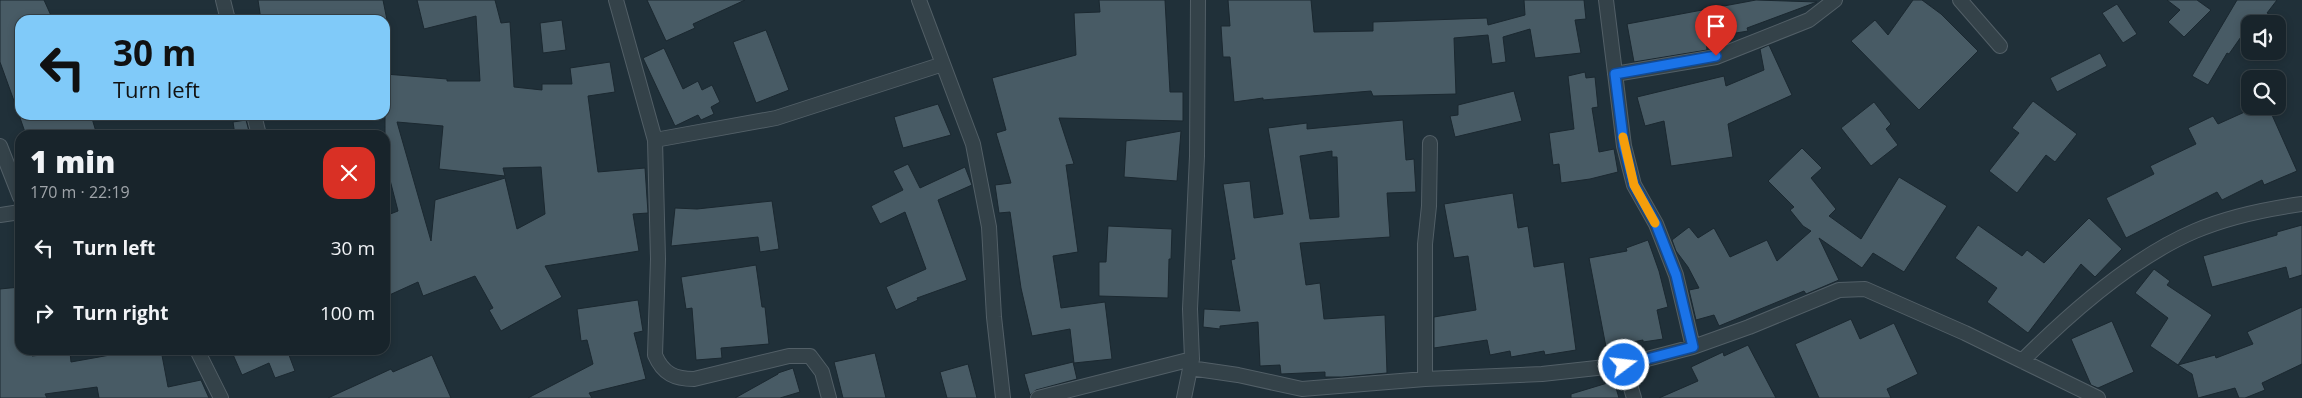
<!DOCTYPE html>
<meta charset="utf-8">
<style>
:root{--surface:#18242b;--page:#253037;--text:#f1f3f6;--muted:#9fa4a9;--line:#364147}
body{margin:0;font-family:"Open Sans",sans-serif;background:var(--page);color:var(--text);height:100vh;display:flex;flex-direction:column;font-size:19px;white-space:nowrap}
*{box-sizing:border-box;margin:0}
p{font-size:16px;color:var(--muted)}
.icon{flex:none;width:28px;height:28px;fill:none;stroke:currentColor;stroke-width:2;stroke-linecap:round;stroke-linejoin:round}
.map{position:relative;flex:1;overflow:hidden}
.panel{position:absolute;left:15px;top:130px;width:375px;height:225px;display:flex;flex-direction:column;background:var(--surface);border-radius:15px;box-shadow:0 2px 8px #0003,0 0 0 1px var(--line)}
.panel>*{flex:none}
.top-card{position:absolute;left:15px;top:15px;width:375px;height:105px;border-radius:15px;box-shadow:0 2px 8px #0003,0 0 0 1px var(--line);background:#80caf9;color:#111;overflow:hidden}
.tools{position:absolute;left:2241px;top:15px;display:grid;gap:10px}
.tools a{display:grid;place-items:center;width:45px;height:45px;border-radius:10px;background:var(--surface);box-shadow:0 2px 8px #0003,0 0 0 1px var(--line);font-size:25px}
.pin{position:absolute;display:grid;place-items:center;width:42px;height:42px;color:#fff;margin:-51px -21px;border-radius:50% 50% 50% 0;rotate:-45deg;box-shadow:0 0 5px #0007}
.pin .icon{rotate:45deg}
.me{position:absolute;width:55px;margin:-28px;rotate:75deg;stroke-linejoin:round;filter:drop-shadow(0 0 4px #0008)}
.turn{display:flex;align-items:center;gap:18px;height:105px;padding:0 15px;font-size:22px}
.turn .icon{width:65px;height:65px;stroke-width:2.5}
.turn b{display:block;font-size:35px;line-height:42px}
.round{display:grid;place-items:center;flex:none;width:52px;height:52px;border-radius:15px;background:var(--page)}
.headline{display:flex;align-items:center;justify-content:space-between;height:85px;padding:0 15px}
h1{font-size:30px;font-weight:800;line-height:38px}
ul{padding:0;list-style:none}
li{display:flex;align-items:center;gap:15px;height:65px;padding:0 15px}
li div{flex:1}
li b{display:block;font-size:19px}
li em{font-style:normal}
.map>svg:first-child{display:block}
</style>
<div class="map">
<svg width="2302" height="398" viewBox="0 0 2302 398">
<rect width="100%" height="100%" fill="#203039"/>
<path fill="#485b65" stroke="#1b2830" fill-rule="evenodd" d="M0,0H44L53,20H20V112H18L0,62Z
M258,0H383L387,20H261Z
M417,0H495L501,23L510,22L514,87L542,90V84H572L570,68L610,62L615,92L588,96L598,172L645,168L648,213L633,214L639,251L545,266L562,297L501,331L489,310L493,308L475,276L423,296L418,282L385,297V216L398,211L390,180L385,183V74L447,79V81H480L476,16L424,29ZM397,122L443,126L439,169L505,176L503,168L541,167L545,214L517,229L505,178L435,200L431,241Z
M647,0H745L693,24L695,28L666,41Z
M1099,0H1165L1170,92H1183V121L1059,118L1074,164L1066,165L1078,252L1053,256L1061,308L1105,302L1112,359L1074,363L1070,329L1032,336L1021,288L1010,212L999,213L995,185L1011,183L996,133L1006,130L992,78L1076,55L1074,13L1100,12Z
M1228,0H1311L1314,32L1373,31V22L1487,18L1488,25L1525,15L1524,0H1584L1586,19L1575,20L1581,53L1535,58L1530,29L1503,37L1506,62L1492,64L1488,35L1454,38L1456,94L1373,96L1371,91L1263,100V98L1234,102L1230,57H1223L1221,26H1230Z
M1756,0L1817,2L1747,28L1748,31L1706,38L1707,50L1634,62L1627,24Z
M1913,0H1922L1941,14L1978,51L1919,110L1851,41L1875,20L1888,35Z
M2167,0H2197L2211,10L2184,37L2168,22L2180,10Z
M2237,0H2277L2267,13L2269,14L2263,24H2250L2229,54L2227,53L2208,85L2192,76Z
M2117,4L2137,34L2123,43L2102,13Z
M562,20L566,50L543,53L540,23Z
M766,30L789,90L756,103L733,42Z
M1769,45L1792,95L1728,124L1733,157L1671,166L1664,121L1645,126L1637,97L1724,76L1726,86L1764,70L1760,49Z
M664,48L683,89L698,81L702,90L712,85L720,102L711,107L714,114L701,120L698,115L675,126L643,58Z
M2100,53L2107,66L2057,92L2050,78Z
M1585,72L1586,78L1595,77L1598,107L1592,108L1599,152L1614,149L1618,172L1590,179L1561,183L1559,164L1553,165L1549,133L1574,129L1568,76Z
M1514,91L1522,121L1455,137L1450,116L1458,115V105Z
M2033,101L2077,134L2055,162L2046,155L2017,193L1989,171L2019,133L2012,128Z
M1874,102L1891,124L1886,129L1898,145L1871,166L1841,128Z
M938,104L951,135L903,148L894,117Z
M2258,106H2268L2297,171L2264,185L2262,180L2222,200L2217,192L2126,238L2106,198L2154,174L2150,166L2196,144L2188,128L2213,116L2218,124Z
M19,115H91L97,135H26Z
M246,120L250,135H235L233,122Z
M1403,120L1406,160L1414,159L1416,192L1387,193L1390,237L1300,243L1306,285L1320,283L1324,319L1385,315L1387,373L1342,377H1325V372L1281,374L1280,365L1260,366L1258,322L1220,326V329L1203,327L1204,309L1240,311L1231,260L1235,259L1223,184L1250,181L1254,218L1283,214L1268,128L1307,123V129ZM1332,151V157H1337L1339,217L1310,219L1300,156Z
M1181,131L1177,181L1124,177L1126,141Z
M1802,148L1822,168L1811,178L1836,209L1829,216L1861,239L1899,177L1947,206L1904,272L1873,253L1862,268L1819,238L1839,280L1806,294L1804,291L1719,326L1714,315L1696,320L1689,290L1699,288L1688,267L1676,251L1672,240L1689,227L1698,238L1714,228L1730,257L1767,240L1777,261L1811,231L1803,226L1790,210L1794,207L1768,181Z
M908,164L920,188L965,167L972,185L938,200L967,280L917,298L918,300L896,310L886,287L926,269L905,212L880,224L871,206L903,190L893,171Z
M1513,193L1518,228L1528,226L1534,267L1564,262L1576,350L1545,355L1544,351L1511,357L1510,351L1490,355L1487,340L1434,348V317L1476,310L1468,256L1454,258L1444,204Z
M772,201L779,249L760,252L758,237L671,246L675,208L697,209Z
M2089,218L2122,249L2095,277L2081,264L2028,333L1987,302L1997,288L1955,258L1978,225L2022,256L2027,250L2044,263Z
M2302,225V275L2289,279L2286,267L2212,287L2203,256L2277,235V232Z
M1108,226L1172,229L1171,259H1169L1168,298L1099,296V262H1106Z
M1648,240L1659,271L1668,307L1657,310L1663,339L1643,342V340L1606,347L1589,258L1627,251L1626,248Z
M756,265L762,307H765L769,344L721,348L722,358L696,360L692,308L686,309L681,277Z
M2154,269L2170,281L2167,285L2212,315L2178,365L2150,346L2168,318L2135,293Z
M20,287V350H32V356L70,352L71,362L138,350H161L168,387L201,380L209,398H99L97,387L45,394L47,398H0V289Z
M638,300L643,331L634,333L646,379L589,393L592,398H528L593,364L587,340L581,341L577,309Z
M2302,307V364L2262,383L2265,390L2245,398H2239L2235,388L2198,398L2192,374L2178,365L2215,355L2216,358L2253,344L2247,332Z
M1851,319L1860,339L1894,323L1918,374L1887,389L1891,398H1819L1795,344Z
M2112,321L2134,372L2098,388L2091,385L2071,339Z
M1748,345L1776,398H1659L1698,381L1691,367L1723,352L1724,356Z
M231,350H300L289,355L295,371L275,378L269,363L242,375Z
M875,353L886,398H843L834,362Z
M432,355L451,398H328L391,369L393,372Z
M1073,362L1077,379L1036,390L1030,395L1024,374Z
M968,364L977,398H947L940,372Z
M793,368L800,392L780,398H735L778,374V373Z
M1614,381L1619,398H1571V394Z"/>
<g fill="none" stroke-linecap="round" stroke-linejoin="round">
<g stroke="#525f67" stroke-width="16">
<path id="street" d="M223,0L228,20
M616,0L655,140L658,259L655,355C663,374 675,379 694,379L789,356H810L822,372L829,398
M919,0L973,144L989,227L994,317L1003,398
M1606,0L1624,146L1634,185L1656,224L1676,275L1693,347
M1960,0L2000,46
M1615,74L1716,57L1809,20L1835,0
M254,115L259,135
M655,140L776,118L943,64
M0,146L20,197
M0,215L20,212
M197,350L221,398
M2022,361C2068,315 2134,257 2195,231C2228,217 2266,209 2302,204
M1624,365L1634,398
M1190,368L1238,375L1302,389L1425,379L1542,374L1624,365L1693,347L1749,327L1839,290L1865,289L1965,333L2098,398
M1425,379V244L1429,206L1430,143
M1038,398L1192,359
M1184,398L1192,359L1190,309L1197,156L1198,0"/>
</g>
<use href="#street" stroke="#344249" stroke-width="14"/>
</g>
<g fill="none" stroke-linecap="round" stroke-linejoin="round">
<g stroke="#114b97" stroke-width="12">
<path id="route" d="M1624,365L1693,347L1676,275L1656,224L1634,185L1624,146L1615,74L1716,56"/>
</g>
<use href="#route" stroke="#1a73e8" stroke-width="9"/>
<path stroke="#f59e0b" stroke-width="9" d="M1623,137L1634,185L1655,223"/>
</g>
</svg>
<div class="tools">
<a><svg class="icon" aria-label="sound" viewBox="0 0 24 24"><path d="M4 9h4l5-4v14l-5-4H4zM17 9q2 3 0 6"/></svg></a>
<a><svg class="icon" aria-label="search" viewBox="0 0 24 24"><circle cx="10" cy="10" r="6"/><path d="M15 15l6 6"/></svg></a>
</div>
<div class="pin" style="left:1716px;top:56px;background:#d93025"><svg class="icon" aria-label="arrive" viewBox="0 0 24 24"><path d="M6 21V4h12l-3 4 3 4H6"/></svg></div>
<svg class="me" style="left:1624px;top:365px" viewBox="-20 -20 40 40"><circle r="17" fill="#1a73e8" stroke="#fff" stroke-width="3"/><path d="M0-11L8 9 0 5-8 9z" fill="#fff"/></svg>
<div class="top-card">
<div class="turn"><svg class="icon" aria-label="left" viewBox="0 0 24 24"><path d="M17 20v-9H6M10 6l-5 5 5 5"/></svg><div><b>30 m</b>Turn left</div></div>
</div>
<section class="panel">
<div class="headline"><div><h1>1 min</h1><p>170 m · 22:19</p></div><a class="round" style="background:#d93025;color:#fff"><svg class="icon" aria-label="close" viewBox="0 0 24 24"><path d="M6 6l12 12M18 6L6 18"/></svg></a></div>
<ul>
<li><svg class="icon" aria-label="left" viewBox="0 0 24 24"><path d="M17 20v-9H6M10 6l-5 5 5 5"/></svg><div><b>Turn left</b></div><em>30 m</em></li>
<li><svg class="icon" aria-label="right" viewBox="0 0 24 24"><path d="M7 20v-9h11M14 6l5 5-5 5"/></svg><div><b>Turn right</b></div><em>100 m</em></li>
</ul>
</section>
</div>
